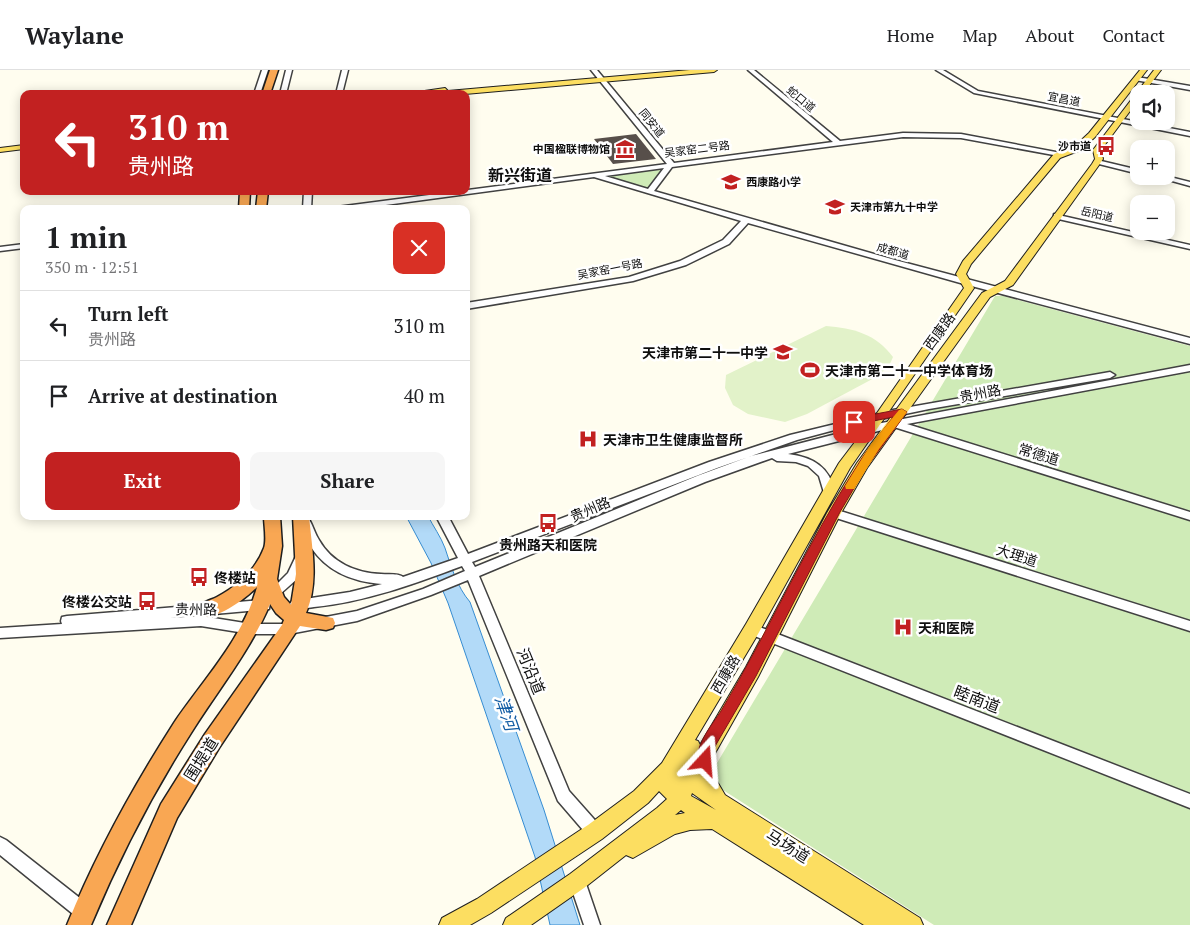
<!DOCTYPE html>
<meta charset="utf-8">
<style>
:root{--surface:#fff;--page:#f6f6f6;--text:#202124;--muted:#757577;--line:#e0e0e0;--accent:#c22121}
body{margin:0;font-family:"PT Serif","Noto Sans SC",serif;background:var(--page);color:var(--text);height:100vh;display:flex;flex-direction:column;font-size:19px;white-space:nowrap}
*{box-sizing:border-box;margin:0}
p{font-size:16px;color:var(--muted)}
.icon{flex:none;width:28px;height:28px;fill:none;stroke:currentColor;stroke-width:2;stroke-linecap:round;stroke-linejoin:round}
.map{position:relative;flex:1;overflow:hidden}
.details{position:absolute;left:20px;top:135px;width:450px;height:315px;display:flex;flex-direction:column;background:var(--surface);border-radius:10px;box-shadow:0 2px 12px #0003}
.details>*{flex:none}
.hud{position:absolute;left:20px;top:20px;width:450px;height:105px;border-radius:10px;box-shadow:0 2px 12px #0003;background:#c22121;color:#fff;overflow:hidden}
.controls{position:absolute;left:1130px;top:15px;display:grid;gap:10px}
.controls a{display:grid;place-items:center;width:45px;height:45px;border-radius:10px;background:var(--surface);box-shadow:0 2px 12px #0003;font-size:25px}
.pin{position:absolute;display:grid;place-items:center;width:42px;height:42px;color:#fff;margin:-21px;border-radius:10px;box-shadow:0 2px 8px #0006}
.me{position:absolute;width:55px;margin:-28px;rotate:19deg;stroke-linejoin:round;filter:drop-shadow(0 0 4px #0008)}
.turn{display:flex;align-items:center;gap:18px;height:105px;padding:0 25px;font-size:22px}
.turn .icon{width:65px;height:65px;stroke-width:2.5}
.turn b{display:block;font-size:35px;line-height:42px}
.round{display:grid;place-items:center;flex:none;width:52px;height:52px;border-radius:10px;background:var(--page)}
.overview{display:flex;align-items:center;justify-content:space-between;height:85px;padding:0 25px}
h1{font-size:30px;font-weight:700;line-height:38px}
.cta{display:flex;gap:10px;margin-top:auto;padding:10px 25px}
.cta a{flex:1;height:58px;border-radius:10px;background:var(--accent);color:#fff;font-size:20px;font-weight:700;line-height:58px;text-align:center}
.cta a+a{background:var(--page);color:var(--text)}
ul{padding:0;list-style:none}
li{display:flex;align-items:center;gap:15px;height:70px;padding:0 25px;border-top:1px solid var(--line)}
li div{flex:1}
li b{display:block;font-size:19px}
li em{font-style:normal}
header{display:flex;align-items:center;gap:30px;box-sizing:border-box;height:70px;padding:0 25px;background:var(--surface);border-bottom:1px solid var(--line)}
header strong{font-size:24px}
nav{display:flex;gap:28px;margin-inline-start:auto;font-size:18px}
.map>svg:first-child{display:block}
</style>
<header>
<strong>Waylane</strong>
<nav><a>Home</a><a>Map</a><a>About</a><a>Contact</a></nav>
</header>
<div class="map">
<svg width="1190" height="855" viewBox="0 0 1190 855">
<rect width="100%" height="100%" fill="#fffdef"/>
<path fill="#cfebb7" d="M673,93L652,121L594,103Z
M995,226H1003L1190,276V855H934L723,720C716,711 714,704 717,693Z"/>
<path fill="#e2f2c9" d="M826,256C853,258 876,264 893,287L889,296L878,306L807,344L785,352L748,344L733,335L725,318L726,305Z"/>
<path fill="#b2daf8" stroke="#368cd1" d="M406,446H428C433,456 441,467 445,478C451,496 457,517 470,532L544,740L580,855H550L535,787L448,533L431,493Z"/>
<path fill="#574f4a" d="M636,64L656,89L613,94L594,69Z"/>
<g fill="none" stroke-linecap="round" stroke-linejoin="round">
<g stroke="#414141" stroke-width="3">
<path id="minor" d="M262,0H268L260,24H254Z
M286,0H292L286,24H280Z
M342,0H348L342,24H336Z
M591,0H597L674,93L833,72L748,0H754L840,71L903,63L961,64L1061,83L1062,84L1059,86L961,68L903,67L672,97L654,121L895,190L1190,268V274L964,214L748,153L729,174L686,195L633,211L466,239V233L629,207L680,191L723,170L741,151L594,107L356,139H333L337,137L667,94ZM664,98L648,119L605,106Z
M936,0H943L978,21L1190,62V66L974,23Z
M1137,7L1190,16V20L1135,10Z
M1097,90L1139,100V104L1095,93V91Z
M1154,106H1166L1190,112V116Z
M304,121H312L311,139H303Z
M1054,144L1190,175V179L1054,148Z
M24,174V178L0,181V177Z
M1190,295V301L907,354L1190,442V450L894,357L788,384C813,387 830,397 835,423L833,426H825L819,406L808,396L796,392L777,391L772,388L705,412L479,506L569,721L601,757L603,762L601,767L595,770L589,767L558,731L468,510L431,525L357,551L289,564H251L201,556L0,568V558L62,554L61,551L62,547L67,546L263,530L265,526L288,503L297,484H305L307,487L297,509L270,533L269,539L170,548L201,546L251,554H289L357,541L423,519L465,501L462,496C414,514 365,532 314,537C307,538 299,540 292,537L290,534L292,531L350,522L382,514C354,512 327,502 311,477C306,469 303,460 299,452L301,449H309C313,456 315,464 319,470C332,493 356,503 381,504C389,505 398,503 403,507L458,488L436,446H448L468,484L709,392L790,365L893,340L1110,302L1115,305L1110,308L929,339L857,354L797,370L717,398L472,492L475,497L697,406L751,386L871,355Z
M834,439L1190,551V561L830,446L828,443Z
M752,554L1190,724V738L747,563L746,559L747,555Z
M0,767L6,770L90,836L92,842L90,848L84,850L78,848L0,785Z
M577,803L583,805L600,855H584L569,811L571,805Z"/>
</g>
<g stroke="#1f1f1f" stroke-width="2">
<path id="major" d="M690,0H717L714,2L465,24H404L445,18L448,21Z
M1140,0H1147L1095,67L1081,80L1060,88L971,194L966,204L974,218L850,398L758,564L695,670L698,671L700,675L746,597L827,443L857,393L982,223L1005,211L1092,94L1095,89L1093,80L1154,0H1161L1143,24H1139V29L1101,80L1103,89L1099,95L1013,215L990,227L867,398L841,443L758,607L714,685L715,708L725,725L920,848L923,855H864L712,759L690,760L675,764L633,788L626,785L584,818L531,855H503L506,848L570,804L657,738L667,729L659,721L648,733L602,769L491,843L470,855H439L442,848L477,829L588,755L634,721L662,693L746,554L839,393L877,343L964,218L956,204L963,191L1054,84L1075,76L1089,63ZM692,723L716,740L691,726ZM681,740L685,743L675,745Z
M24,75V79L0,82V78Z"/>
</g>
<g stroke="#1f1f1f" stroke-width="3">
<path id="highway" d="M270,0H278L270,24H262Z
M240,121H250L249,139H239Z
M258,121H268L266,139H256Z
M264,446H280L282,476L277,509L284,527L291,535L296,504L293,446H309C312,478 319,513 306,543L333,548L335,553L333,558L326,560L300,556L219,678L177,748L131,855H107L161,734L205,664L282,555L284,550L276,543L270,534C250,581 218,620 191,663C152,724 119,788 91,855H67C96,784 133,717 174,653C203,610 243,569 257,517C245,529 215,552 197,546L195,541C199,533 209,531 217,527C238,516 256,499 264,478C267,470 264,455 264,446Z"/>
</g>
<use href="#minor" fill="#fff" fill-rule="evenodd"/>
<use href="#major" fill="#fcde61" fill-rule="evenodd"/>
<use href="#highway" fill="#f9a753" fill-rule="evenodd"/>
</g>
<path fill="#c22121" stroke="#7e1515" d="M902,339L907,342L866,398L840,442L756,606L714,678L710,696L705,698L699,696C692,678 712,655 721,641C769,561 806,475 857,396C867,379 881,363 893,347L854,355L849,352L854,348Z"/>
<path fill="#f59e0b" d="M902,339L907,342L879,379L854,419H846L845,416L871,374L899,340Z"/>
<defs>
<g id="bus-bare" transform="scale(1.5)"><path d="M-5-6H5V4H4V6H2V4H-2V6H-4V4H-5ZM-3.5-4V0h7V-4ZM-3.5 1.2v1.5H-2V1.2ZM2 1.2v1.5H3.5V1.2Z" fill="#c22121" stroke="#fff" stroke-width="2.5" paint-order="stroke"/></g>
<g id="museum-bare" transform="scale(1.5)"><path d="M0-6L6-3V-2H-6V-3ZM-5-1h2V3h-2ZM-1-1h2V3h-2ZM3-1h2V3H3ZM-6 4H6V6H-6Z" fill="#c22121" stroke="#fff" stroke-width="2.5" paint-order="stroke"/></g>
<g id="school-bare" transform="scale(1.5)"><path d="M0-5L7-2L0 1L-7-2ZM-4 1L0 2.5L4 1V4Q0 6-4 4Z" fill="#c22121" stroke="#fff" stroke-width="2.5" paint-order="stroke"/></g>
<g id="stadium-bare" transform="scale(1.5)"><path d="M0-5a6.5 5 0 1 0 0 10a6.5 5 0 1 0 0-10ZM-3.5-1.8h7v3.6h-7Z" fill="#c22121" stroke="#fff" stroke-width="2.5" paint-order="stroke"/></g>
<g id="hospital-bare" transform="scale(1.5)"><path d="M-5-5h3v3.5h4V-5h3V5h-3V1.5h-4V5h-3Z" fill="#c22121" stroke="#fff" stroke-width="2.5" paint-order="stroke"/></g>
</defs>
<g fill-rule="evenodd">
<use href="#bus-bare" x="1106" y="76"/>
<use href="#museum-bare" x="625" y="79"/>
<use href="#school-bare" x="731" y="112"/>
<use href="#school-bare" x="835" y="137"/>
<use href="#school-bare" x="783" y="282"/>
<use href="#stadium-bare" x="810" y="300"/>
<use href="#hospital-bare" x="588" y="369"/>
<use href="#bus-bare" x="548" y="453"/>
<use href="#bus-bare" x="199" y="507"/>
<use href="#bus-bare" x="147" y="531"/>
<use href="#hospital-bare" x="903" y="557"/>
</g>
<g text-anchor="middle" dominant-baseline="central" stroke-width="5" stroke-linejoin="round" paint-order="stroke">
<g font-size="11" fill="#0e0e0e" stroke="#fff">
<text transform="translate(801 29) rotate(40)">蛇口道</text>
<text transform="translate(1064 29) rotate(11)">宜昌道</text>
<text transform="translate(652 53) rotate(51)">同安道</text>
<text transform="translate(697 79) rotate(-7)">吴家窑二号路</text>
<text transform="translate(1097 144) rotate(13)">岳阳道</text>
<text transform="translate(893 181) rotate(16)">成都道</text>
<text transform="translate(610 199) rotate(-11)">吴家窑一号路</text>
</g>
<g font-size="11" font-weight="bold" fill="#0e0e0e" stroke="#fff" text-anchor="end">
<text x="1091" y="76">沙市道</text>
<text x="610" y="79">中国楹联博物馆</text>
<text x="746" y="112" text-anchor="start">西康路小学</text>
<text x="850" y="137" text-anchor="start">天津市第九十中学</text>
</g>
<g font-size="14" fill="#0e0e0e" stroke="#fff">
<text transform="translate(939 261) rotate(-54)">西康路</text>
<text transform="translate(980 323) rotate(-11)">贵州路</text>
<text transform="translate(1039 384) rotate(17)">常德道</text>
<text transform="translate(590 439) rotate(-23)">贵州路</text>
<text transform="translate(1017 485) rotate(18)">大理道</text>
<text transform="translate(196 539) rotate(1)">贵州路</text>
<text transform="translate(725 604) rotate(-60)">西康路</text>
</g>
<g font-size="14" font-weight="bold" fill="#0e0e0e" stroke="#fff" text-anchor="start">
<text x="768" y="282" text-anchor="end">天津市第二十一中学</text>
<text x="825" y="300">天津市第二十一中学体育场</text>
<text x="603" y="369">天津市卫生健康监督所</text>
<text x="548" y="474" text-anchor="middle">贵州路天和医院</text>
<text x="214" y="507">佟楼站</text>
<text x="132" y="531" text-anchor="end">佟楼公交站</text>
<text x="918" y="557">天和医院</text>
</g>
<g font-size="16" font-weight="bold" fill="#0e0e0e" stroke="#fff">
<text x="520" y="105">新兴街道</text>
</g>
<g font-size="16" fill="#0e0e0e" stroke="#fff">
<text transform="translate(531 601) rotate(68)">河沿道</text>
<text transform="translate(977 629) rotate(21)">睦南道</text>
<text transform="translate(201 689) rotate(-58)">围堤道</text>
<text transform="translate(788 776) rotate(32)">马场道</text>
</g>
<g font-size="18" font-style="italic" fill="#135da4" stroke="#fff">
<text transform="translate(507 643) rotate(71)">津河</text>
</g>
</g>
</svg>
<div class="controls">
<a><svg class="icon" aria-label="sound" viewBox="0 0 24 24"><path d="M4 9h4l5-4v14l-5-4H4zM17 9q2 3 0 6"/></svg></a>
<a>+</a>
<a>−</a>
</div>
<div class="pin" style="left:854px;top:352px;background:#d93025"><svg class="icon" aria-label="arrive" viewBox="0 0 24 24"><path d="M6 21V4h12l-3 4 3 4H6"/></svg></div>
<svg class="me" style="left:705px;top:691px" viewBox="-20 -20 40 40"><path d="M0-17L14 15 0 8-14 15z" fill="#c22121" stroke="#fff" stroke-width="4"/></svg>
<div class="hud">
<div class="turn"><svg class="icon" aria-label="left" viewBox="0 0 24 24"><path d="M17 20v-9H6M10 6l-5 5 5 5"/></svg><div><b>310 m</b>贵州路</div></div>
</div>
<section class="details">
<div class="overview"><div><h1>1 min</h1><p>350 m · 12:51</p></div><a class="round" style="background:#d93025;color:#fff"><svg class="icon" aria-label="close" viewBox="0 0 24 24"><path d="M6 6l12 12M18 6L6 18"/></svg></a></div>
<ul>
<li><svg class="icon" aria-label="left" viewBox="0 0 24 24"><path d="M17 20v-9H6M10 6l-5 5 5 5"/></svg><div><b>Turn left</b><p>贵州路</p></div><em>310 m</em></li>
<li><svg class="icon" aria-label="arrive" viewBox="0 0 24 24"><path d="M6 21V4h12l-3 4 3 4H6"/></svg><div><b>Arrive at destination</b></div><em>40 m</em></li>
</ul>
<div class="cta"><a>Exit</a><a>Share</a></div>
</section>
</div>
